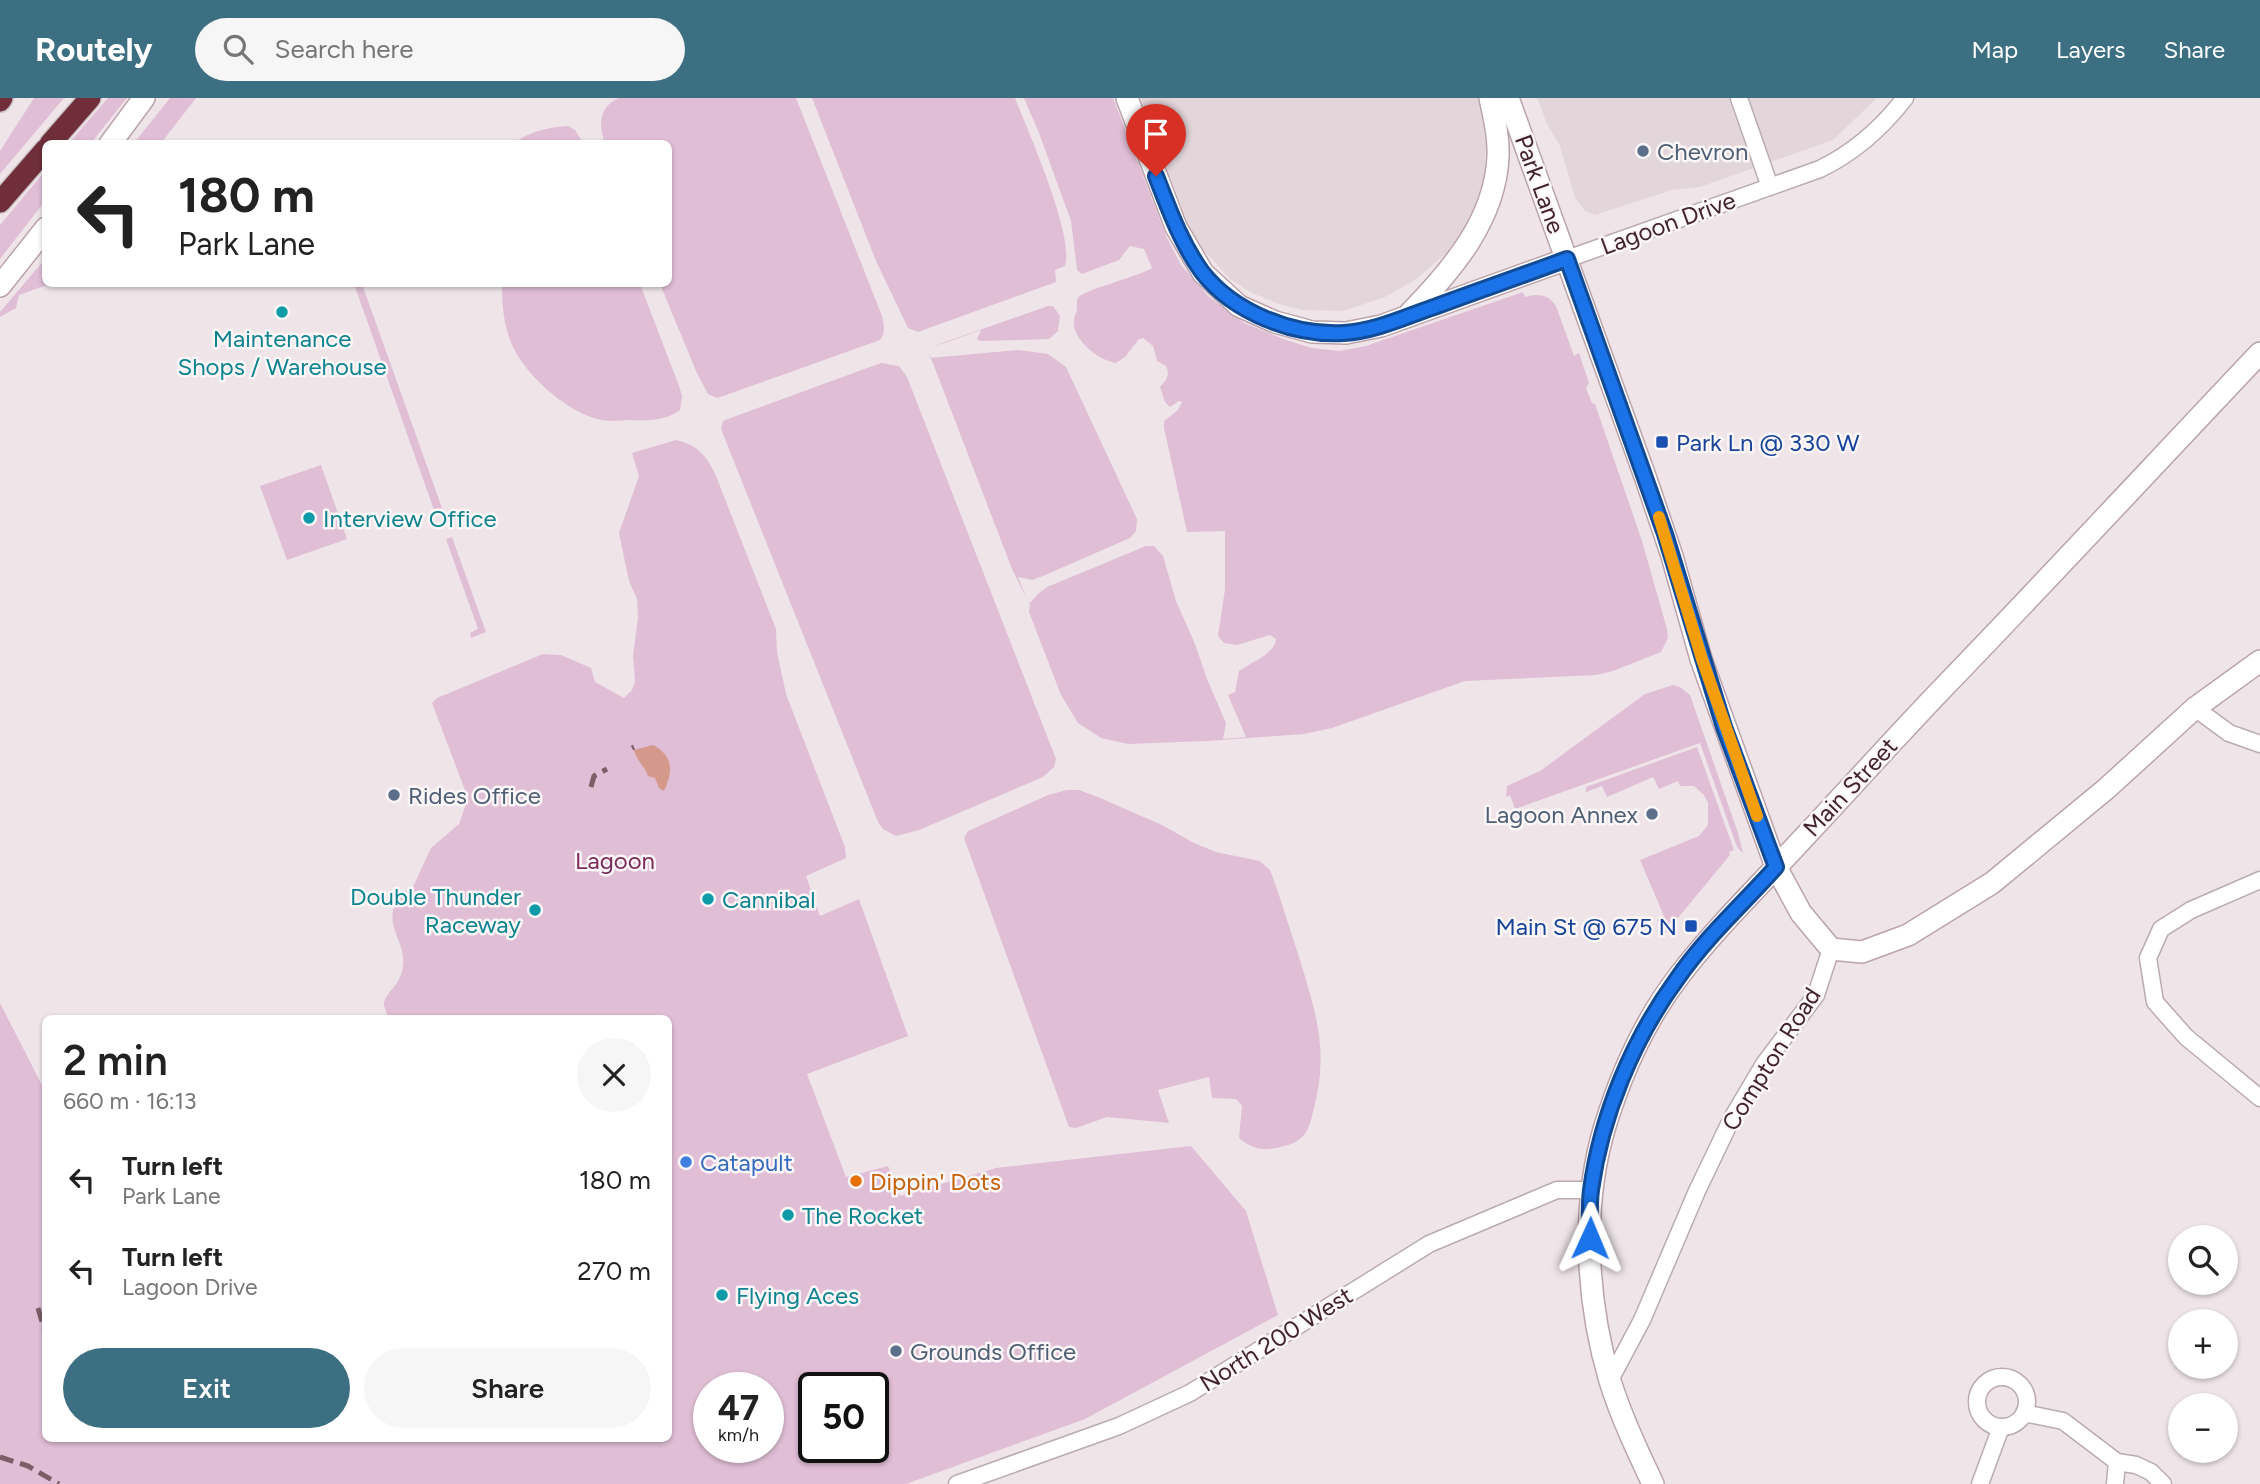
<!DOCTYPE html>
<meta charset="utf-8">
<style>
:root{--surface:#fff;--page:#f6f6f6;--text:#222;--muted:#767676;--accent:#3c6f82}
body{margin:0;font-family:Figtree,sans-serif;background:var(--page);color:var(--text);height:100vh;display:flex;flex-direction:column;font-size:26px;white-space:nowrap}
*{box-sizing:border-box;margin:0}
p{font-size:23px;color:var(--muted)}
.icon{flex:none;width:38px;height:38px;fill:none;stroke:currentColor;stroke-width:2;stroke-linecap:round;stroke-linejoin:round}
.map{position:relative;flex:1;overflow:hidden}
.sheet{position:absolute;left:42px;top:917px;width:630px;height:427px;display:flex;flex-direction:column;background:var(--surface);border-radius:10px;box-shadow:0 2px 5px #0004}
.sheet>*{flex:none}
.banner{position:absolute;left:42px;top:42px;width:630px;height:147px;border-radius:10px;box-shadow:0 2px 5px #0004;background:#fff;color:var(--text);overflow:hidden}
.buttons{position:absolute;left:2168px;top:1127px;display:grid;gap:14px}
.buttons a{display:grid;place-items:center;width:70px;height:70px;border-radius:50%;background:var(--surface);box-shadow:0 2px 5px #0004;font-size:35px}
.speed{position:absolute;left:693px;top:1274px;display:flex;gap:14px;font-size:35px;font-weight:700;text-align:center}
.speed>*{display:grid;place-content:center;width:91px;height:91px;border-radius:50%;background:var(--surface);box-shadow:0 2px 5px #0004;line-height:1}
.speed small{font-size:18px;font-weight:400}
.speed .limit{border:4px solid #111;border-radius:10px;background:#fff;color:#111}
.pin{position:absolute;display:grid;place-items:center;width:60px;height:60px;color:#fff;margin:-72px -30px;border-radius:50% 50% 50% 0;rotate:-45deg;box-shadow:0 0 7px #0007}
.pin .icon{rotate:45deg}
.me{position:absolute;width:77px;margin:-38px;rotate:1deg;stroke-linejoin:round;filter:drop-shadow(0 0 5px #0008)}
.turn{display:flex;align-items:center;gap:24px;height:147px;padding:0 21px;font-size:32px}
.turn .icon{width:91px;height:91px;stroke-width:2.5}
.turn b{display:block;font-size:49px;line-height:60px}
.round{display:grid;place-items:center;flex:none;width:74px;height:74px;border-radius:37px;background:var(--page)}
.overview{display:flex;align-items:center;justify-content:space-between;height:119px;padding:0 21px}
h1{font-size:42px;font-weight:600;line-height:52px}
.button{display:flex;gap:14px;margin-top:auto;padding:14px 21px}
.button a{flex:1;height:80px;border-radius:42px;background:var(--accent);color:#fff;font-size:28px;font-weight:600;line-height:80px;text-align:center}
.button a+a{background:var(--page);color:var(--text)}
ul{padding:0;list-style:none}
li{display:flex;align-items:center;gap:21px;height:91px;padding:0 21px}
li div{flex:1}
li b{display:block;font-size:26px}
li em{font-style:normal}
header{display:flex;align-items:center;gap:42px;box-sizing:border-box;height:98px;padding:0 35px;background:var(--accent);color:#fff}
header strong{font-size:33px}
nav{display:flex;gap:38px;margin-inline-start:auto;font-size:24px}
.search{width:490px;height:63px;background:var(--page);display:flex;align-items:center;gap:18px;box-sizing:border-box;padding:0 24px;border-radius:38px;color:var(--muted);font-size:26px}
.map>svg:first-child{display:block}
</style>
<header>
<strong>Routely</strong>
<div class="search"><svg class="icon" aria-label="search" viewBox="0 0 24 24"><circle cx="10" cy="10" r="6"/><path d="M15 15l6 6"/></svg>Search here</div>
<nav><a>Map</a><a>Layers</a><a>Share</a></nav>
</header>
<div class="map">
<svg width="2260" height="1386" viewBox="0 0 2260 1386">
<rect width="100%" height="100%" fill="#efe5e9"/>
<path fill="#e3d6db" d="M1141,0H1478L1486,46L1484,78L1479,99L1468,126L1447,155L1415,182L1385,199L1343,213L1302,212L1279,206L1252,195L1230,181L1199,147L1189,128Z
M1537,0H1877L1833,42L1700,89L1672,92L1595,117L1585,113L1575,100L1560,48L1547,26Z"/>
<path fill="#e0bed6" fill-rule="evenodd" d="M34,0H64L0,76V53Z
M108,0H127L91,45H69Z
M170,0H196L161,45H134Z
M619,0H796L882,218C884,228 886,234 880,242L726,297L717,300L708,296L696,273L660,186H668V46L605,45C598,28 599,8 619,0Z
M812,0H1015C1028,33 1075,138 1065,168L1055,172L1056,184L918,234L908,230L876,163Z
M1024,0H1113L1167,140L1181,167L1208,198L1244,225L1286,242L1312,250L1339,253L1366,248L1523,194L1525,199C1538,195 1548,196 1556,208L1574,258L1579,255L1589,285L1586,290L1592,305L1595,306L1642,443L1667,531L1668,540L1661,554L1613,573L1596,577L1465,583L1332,630L1304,636L1208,643L1128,646L1101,640L1078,625L1061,597L1029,514L1030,507L1012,471L929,255L933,249L942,245L1048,208H1053L1060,218L1077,212C1077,210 1076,203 1078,200C1082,192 1138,179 1152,170L1144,151L1130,148L1119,162L1082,176L1077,172L1071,123L1039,35ZM1077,212C1076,215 1074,219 1074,222C1071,241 1099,263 1116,265L1125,259L1139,241L1143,240L1153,248L1157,263L1166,268C1170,277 1167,282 1160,289L1165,304L1170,309L1179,303L1182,304L1178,312L1164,323V330L1187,434L1225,433V491L1218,538L1224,545L1237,547L1270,537L1276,541C1275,556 1251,564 1239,573L1235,594L1228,597L1246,639L1223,641L1226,625L1207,581L1195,546L1176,503L1163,458L1154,448H1146L1047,489L1039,495L1029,506L1018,479L1032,482L1043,478L1130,440L1136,433L1137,421L1066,269L1048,256L1019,252L930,260L929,255L933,249L981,232L977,241L980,243L1049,241L1058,233L1060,218Z
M568,28L575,32L583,45H514C529,34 548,29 568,28Z
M45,73V103L0,161V127Z
M45,161L46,186H50L19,197L16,210L0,219V214Z
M354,186H362L442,410L434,412Z
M502,186H640L679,288L682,298L680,312C666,323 646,323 628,322C620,322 610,324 602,322C567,316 519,272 509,239C503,221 502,204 502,186Z
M881,265L899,268L907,279L1056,661L1054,669L1043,679L919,732L896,738L883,731L878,724L721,331L723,323L728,321Z
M676,342C698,347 707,358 716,378L776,531L777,554L786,596L845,749L846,760L806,778L820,818L859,801L908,938L807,976L846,1079L888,1068L900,1098L996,1070L1191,1048L1246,1113L1278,1217L1085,1321L906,1386H0V905L45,993L46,1340H668V920H388C387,916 384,909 384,905C385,895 402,886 403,867C406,844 384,828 396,804C400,797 404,793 412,791L431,750L459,726L468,700L432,605L437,600L543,556L561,557L591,570L595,584L624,600L632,592L635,584L633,558L638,519L637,501L629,483L619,435L639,378L632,355ZM709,1290H768V1349H709ZM814,1290H873V1349H814Z
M321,367L347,441L287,462L260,388Z
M452,439L486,534L471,540L470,535L478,531L446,441Z
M1673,587L1680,589L1690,597L1738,735L1743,755L1737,749L1700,645L1515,711L1510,697L1506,699L1507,688L1540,673L1645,596Z
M1697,649L1734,752L1729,754L1730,757L1663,838L1657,822L1664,818L1640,762L1699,738L1708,727V705L1704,697L1694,688H1680L1678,683L1659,691L1653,679L1607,699L1602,688L1586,694V689Z
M1067,692H1079L1098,699L1162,727L1194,745L1216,754L1260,763L1270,772C1281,801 1289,829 1299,859C1316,915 1329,952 1314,1010C1310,1028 1307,1041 1288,1047C1267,1053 1256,1054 1239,1040L1242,1008L1236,1001L1212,1000L1209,979L1158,992L1169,1025L1107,1019L1076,1030L1069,1029L964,740L968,733L1048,697Z"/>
<path fill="#d5998c" d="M653,647C674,658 673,674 664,693L659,690L655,680L648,678C645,669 637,663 634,652Z"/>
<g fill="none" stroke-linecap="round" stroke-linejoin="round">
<g stroke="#bbabb0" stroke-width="19">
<path id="street" d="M1739,0L1770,89
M1567,161L1820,71C1855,54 1881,31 1905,0
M2195,610L2229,635L2260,646
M2260,782L2191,812L2161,831L2148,860L2155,904L2186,939L2260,1000
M1977 1304a25 25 0 1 1 50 0a25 25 0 1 1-50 0Z
M1610,1282L1642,1222L1697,1093L1732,1020L1764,966L1816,897L1831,851
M2024,1315L2063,1323L2117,1364L2136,1367L2151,1374L2163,1386
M957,1386L1119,1328L1190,1295L1429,1146L1557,1092H1591
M1980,1386L2001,1329
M2115,1386L2117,1364"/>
</g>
<g stroke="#bba3ab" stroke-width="24">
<path id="secondary" d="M1127,0L1176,129L1203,175L1239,208L1275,224L1312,234L1346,235L1381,228L1567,161
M1508,0L1646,381L1672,458L1701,561L1776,769L1801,815L1831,851L1862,854L1908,837L1992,785L2106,691L2195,610L2260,563
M110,46L144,0
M0,188L46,130
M1410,215C1452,172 1495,122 1498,59C1499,39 1494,19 1490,0
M1653,1386C1637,1352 1621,1318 1610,1283C1586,1202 1581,1108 1605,1028C1621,976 1646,921 1679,878C1714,832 1756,791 1796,748C1845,696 1893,642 1943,590C2050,479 2154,367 2260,255"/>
</g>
<g stroke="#cac1c4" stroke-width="24">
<path id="highway" d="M0,3L2,0
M50,46L90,0
M0,104L46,51"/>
</g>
<use href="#street" stroke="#fff" stroke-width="16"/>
<use href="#secondary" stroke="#fff" stroke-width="21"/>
<use href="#highway" stroke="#6f2e3a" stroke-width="21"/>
<path stroke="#7d5e66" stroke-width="5" stroke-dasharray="14 7" stroke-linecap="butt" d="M632,650L634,649
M591,689L594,678L607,671
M38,1210L46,1237
M0,1359L28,1368L59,1386"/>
</g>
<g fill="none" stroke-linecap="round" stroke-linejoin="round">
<g stroke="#114b97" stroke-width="18">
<path id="route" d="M1156,78C1169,111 1181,145 1202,174C1234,215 1294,238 1344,235C1376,233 1407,218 1437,208C1480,192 1524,177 1567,161L1665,436L1724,629L1776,769C1743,806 1705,840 1677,881C1633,941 1601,1018 1591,1092C1589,1107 1590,1124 1590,1140"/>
</g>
<use href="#route" stroke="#1a73e8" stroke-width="12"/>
<path stroke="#f59e0b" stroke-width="12" d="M1659,419L1702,561L1757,718"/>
</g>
<g fill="#5c6f8a" stroke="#fbf6f8" stroke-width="2.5">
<circle cx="1643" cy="53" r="7"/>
<circle cx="394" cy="697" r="7"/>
<circle cx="1652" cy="716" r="7"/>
<circle cx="896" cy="1253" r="7"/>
</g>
<g fill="#0f9aa8" stroke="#fbf6f8" stroke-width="2.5">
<circle cx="282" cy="214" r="7"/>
<circle cx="309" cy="420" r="7"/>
<circle cx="708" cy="801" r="7"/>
<circle cx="535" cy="812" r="7"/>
<circle cx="788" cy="1117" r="7"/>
<circle cx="722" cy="1197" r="7"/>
</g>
<g fill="#1a4fb4" stroke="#fbf6f8" stroke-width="2.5">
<rect x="1655" y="337" width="14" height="14" rx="3.5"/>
<rect x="1684" y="821" width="14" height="14" rx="3.5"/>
</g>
<circle fill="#3f7fe0" stroke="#fbf6f8" stroke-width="2.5" cx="686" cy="1064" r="7"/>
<circle fill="#e8710a" stroke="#fbf6f8" stroke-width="2.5" cx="856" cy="1083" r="7"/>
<g text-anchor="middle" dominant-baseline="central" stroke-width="5" stroke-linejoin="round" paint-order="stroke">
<g font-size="24" fill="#4e5e75" stroke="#fbf6f8" text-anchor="start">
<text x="1657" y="53">Chevron</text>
<text x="408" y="697">Rides Office</text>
<text x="1638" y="716" text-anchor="end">Lagoon Annex</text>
<text x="910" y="1253">Grounds Office</text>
</g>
<g font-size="24" fill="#42232b" stroke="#fbf6f8">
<text transform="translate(1540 86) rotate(70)">Park Lane</text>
<text transform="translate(1668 125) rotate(-20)">Lagoon Drive</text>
<text transform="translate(1850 689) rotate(-47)">Main Street</text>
<text transform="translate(1771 961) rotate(-58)">Compton Road</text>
<text transform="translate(1276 1241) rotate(-32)">North 200 West</text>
</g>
<g font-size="24" fill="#0d838f" stroke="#fbf6f8" text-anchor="start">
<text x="282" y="240" text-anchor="middle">Maintenance<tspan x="282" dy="28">Shops / Warehouse</tspan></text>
<text x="323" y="420">Interview Office</text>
<text x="521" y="798" text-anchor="end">Double Thunder<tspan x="521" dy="28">Raceway</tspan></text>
<text x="722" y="801">Cannibal</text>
<text x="802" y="1117">The Rocket</text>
<text x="736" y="1197">Flying Aces</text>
</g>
<g font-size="24" fill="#164399" stroke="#fbf6f8" text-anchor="start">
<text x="1676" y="344">Park Ln @ 330 W</text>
<text x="1677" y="828" text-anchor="end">Main St @ 675 N</text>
</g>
<g font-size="24" fill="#7b2b5a" stroke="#fbf6f8">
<text x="615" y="762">Lagoon</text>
</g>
<g font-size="24" fill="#366cbe" stroke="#fbf6f8" text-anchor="start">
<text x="700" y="1064">Catapult</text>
</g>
<g font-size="24" fill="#c56008" stroke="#fbf6f8" text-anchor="start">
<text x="870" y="1083">Dippin' Dots</text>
</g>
</g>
</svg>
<div class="buttons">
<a><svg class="icon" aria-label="search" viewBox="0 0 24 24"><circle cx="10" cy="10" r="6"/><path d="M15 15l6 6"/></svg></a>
<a>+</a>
<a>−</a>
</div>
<div class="speed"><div>47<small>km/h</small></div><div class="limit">50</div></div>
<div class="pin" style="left:1156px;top:78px;background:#d93025"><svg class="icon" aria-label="arrive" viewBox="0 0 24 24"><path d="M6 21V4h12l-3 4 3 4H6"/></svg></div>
<svg class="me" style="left:1590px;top:1140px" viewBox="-20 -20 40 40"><path d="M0-17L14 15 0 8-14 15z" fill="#1a73e8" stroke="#fff" stroke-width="4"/></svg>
<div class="banner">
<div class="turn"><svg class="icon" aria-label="left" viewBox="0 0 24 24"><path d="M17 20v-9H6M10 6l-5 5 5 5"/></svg><div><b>180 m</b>Park Lane</div></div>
</div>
<section class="sheet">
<div class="overview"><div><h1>2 min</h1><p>660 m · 16:13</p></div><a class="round"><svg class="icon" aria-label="close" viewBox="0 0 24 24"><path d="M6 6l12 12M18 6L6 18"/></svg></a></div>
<ul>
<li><svg class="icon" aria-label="left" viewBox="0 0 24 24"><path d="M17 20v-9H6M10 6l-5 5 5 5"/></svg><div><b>Turn left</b><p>Park Lane</p></div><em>180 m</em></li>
<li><svg class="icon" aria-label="left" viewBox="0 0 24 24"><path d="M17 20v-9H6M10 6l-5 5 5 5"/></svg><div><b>Turn left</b><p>Lagoon Drive</p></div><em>270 m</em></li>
</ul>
<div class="button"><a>Exit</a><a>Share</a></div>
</section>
</div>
